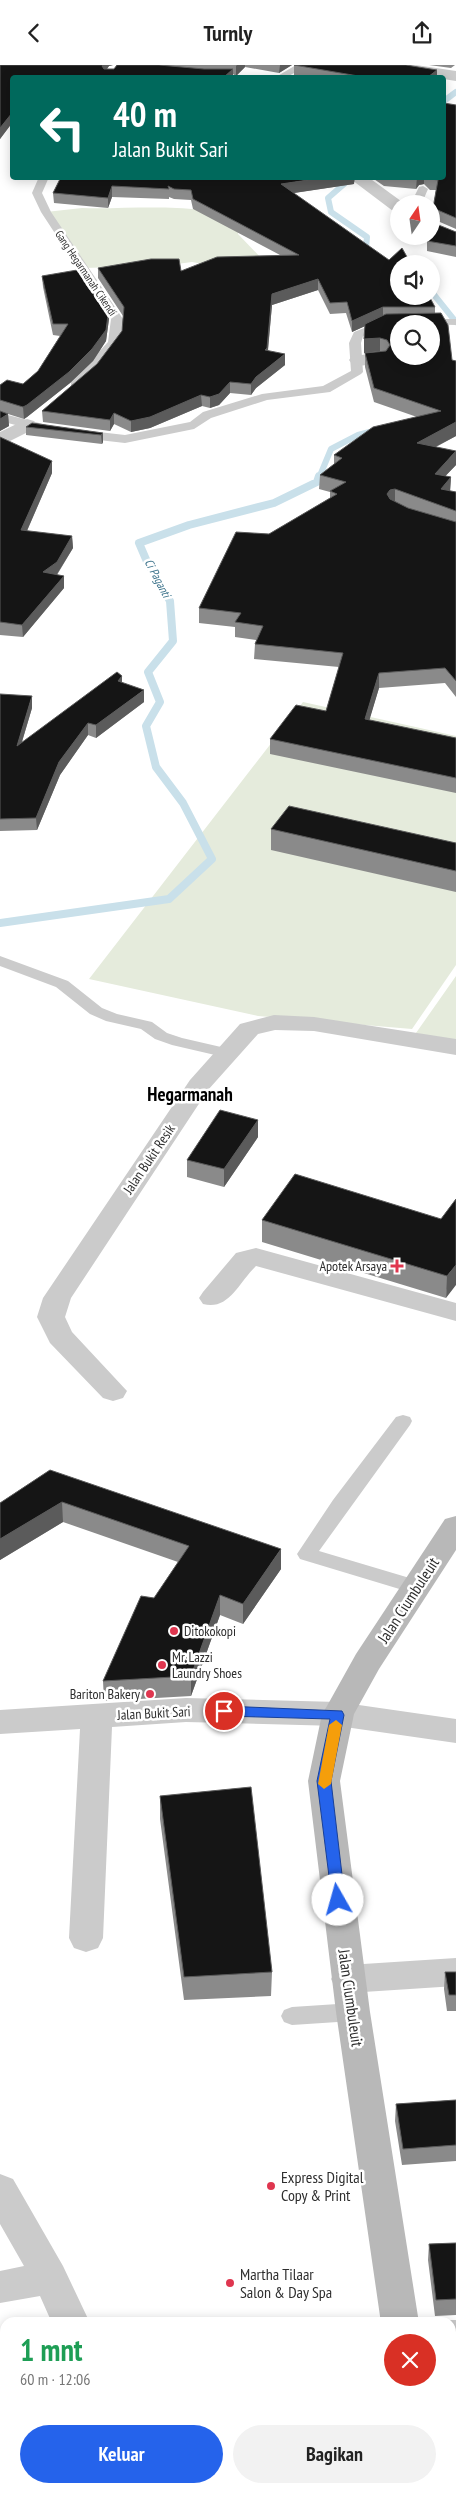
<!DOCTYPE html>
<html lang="id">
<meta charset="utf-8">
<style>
:root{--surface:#fff;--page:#f2f2f2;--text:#222;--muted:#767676;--accent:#2563eb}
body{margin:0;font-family:"PT Sans Narrow",sans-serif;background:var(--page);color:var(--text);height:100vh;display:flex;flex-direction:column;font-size:19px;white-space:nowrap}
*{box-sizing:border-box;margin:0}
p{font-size:16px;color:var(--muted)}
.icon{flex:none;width:28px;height:28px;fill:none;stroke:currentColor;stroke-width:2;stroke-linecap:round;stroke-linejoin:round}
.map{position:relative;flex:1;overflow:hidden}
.sheet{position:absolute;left:0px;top:2252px;width:456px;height:176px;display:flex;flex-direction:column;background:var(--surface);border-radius:15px 15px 0 0;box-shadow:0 2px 12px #0003}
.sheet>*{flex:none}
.guide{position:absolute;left:10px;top:10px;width:436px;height:105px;border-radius:5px;box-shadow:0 2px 12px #0003;background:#00695c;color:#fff;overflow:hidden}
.needle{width:32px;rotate:13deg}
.tools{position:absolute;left:390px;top:130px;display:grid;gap:10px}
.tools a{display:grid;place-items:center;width:50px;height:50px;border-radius:50%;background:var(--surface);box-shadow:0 2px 12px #0003;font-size:25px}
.pin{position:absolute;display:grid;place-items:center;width:42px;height:42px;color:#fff;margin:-21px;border:2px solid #fff;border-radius:50%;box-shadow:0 1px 5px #0007}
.me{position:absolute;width:55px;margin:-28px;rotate:353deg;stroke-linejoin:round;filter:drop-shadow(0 0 4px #0008)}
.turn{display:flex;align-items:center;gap:18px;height:105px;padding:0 20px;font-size:22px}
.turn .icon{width:65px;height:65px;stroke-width:2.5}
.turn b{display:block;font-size:35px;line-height:42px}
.round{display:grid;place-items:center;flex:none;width:52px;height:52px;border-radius:26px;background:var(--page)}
.overview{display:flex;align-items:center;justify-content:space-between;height:85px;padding:0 20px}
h1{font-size:30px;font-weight:800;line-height:38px;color:#1e9e55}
.primary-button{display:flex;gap:10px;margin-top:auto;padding:10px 20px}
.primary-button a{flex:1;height:58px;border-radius:30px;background:var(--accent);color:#fff;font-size:20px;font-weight:800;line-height:58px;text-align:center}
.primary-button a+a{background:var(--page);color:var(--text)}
header{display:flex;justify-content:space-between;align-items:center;height:65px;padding:0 20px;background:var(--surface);font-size:22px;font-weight:800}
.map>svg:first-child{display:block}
</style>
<header><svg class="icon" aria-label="back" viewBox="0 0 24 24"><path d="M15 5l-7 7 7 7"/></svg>Turnly<svg class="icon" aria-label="share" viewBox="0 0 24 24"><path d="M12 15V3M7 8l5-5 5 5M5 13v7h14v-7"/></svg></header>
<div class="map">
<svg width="456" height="2428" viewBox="0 0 456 2428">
<rect width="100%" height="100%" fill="#fff"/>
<path fill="#e5ebdc" d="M82,143C125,145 200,136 238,155V169L265,197L252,208L192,197L162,201L83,203L46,147Z
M303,637L456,671V900L412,964L258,951L89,914Z
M456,911V979L416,968Z"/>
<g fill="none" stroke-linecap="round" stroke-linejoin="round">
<path stroke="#c9e0ea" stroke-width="6" d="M444,36L456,27
M351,113L328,133L331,147L367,172L366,183L374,189
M431,226L456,257
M319,413L331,384L358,370L377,365"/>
<path stroke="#c9e0ea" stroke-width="8" d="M0,858L169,834L212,794L183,738L156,702L146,661L160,637L148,607L173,576L170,536L148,499L139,478L189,460L274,438L317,417L319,411"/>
<path fill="#cbcbcb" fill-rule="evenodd" d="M296,0H308L287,12H276Z
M39,112H49L42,128L51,147L123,254L120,278L79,323H71V317L108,277L111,254L41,147L32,128Z
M423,121L428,124L422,138L407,139L413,134L419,122Z
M421,254H456V260L416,259L417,255Z
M385,255L391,258L389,260L363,271L361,278L363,307L361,309L330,327L267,335L211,353L194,364L125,378L81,373L75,369L81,365L125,370L190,357L203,347L262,329L323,321L351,306L349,278L354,267Z
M0,348L47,360L49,363L43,367L0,356Z
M0,891L68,916L102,943L117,949L152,957L167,968L182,973L234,985L236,988L228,993L172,980L155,974L141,964L106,956L90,949L56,922L0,901Z
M403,1350L410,1352L412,1356L410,1360L319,1486L423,1517L426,1522L423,1527L416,1529L300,1494L297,1489L333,1435L396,1352Z
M353,1938L361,1941L364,1947L361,1953L353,1956L292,1960L284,1957L281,1951L284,1945L292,1942Z
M451,2312H456V2334H451Z
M451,2365H456V2406H451Z"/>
<path fill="#cbcbcb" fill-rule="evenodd" d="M379,0H416L456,6V16L387,5Z
M348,112H368L405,139H399V147L393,146Z
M379,288L385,290L388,294L385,298L358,301L352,299L349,295L352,291Z
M27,354L34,356L37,360L34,364L0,381V367Z
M274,950L314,952L456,974V990L314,966L275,965L258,969L208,1025L71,1233L65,1252L72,1267L127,1326L123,1333L113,1336L103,1333L50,1278L37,1252L43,1233L190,1015L240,959Z
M256,1183L456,1238V1256L256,1201C239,1217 229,1246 203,1239L199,1233L203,1227L236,1188Z
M186,1633L338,1637L456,1654V1678L338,1661L186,1657L112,1662L103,1873L98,1883L86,1887L74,1883L69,1873L80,1664L0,1669V1645Z
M456,1893V1921L348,1928L336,1924L331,1914L336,1904L348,1900Z
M0,2109L13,2114L63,2201L90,2258H52L40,2231L0,2238V2206L24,2201L0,2159Z
M451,2255H456V2289H451V2258H444Z"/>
<path fill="#b8b8b8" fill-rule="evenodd" d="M456,1451V1485L379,1604L354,1649L340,1716L370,1947L419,2258H381L336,1947L308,1716L322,1649L327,1641L356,1589L445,1454Z
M402,2424H442L443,2428H403Z"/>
</g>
<path fill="#8a8a8a" d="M0,0H113L109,1L107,4H114L117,0H292L279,8L245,2L236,11L233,9V12H12V58L0,74Z
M294,0L437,5V12H307L294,10Z
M429,0H455L451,3Z
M456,40V164L433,154V143L436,125H430L424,119L419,120L416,124L384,121L371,112H444Z
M61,112L354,119L293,128L435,242V248L452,295L456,296V371L436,382L456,400L445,411L451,412L450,426L456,427V632L445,618L379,623L369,655L456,673V728L270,689V674L326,646L339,602L254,594L255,579L256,575L235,572V562L199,558V543L269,469L330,433V427L319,424L320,410L334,399V390L417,352L374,337L365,302V288L381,287L364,288L365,261L352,267L346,248L330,249L318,225L272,240L268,286L285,300L256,323L251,330L230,328L219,340L210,343L202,341L150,363L131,367L114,359L110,366L43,357L42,346L97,299L122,266L123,251L98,213V203L181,206L280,190L193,144L191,135L174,134L169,132V134L112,132L108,143L54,138L53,128Z
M456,167V192L427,186V176Z
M42,211L109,243V254L106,276L93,296L70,318L27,352L24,354L8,349L9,361L0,366V320L23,319L38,306L60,271L53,270L43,222Z
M26,362L103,368V377L102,379L26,370Z
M0,372L52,408L27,466L72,471L73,483L57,510L64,511V523L23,572L0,570Z
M122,611V618L144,637L96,673L88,670L60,710L37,765L0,766V629L32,643L22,677Z
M271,764L456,778V827L271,785Z
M258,1055V1072L224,1122L187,1112V1095Z
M456,1134L446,1233L262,1177V1155L441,1154Z
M50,1405L281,1504L243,1559L220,1550L191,1631L104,1636L103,1616L154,1533L178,1497L63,1457L0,1495V1438Z
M160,1731L272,1907L271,1931L184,1935L160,1754Z
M445,1907H456V1946H447L444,1924Z
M456,2035V2096L402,2100L395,2056L396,2039Z
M456,2178V2250L435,2251L428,2195L429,2179Z"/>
<path fill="#5b5b5b" d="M103,0H113L109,1L102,11V1Z
M237,0H245V2L236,11V1Z
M280,0H292L279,8Z
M233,4V12H224Z
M437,5V12H428Z
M12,48V58L0,74V63Z
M329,112H355L354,119L281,130V119Z
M417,112H424V119L419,120L416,124Z
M112,121V132L108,143V133Z
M318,214V225L272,240L267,294L265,285L272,229Z
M383,242V253L352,267V256Z
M109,243V254L106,276L93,296L70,318L27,352L24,354L23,342Z
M380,273V286L364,288V274Z
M285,289V300L256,323L251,330V319L256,312Z
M230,317V328L219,340L210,343V332Z
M201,330L202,341L150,363L131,367V356Z
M114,348V359L110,366V355Z
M8,349L9,361L0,366V354Z
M456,357V371L416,392L417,378Z
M103,368V377L102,379L101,370Z
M456,386V400L434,423L435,409Z
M52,396V408L22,477L21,465Z
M451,412L450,427L441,424Z
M395,424V438L390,439L387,429L390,425Z
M72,471L73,483L57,509L44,520L43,507Z
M64,511V523L23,572L22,560Z
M379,608V623L365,670V654Z
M122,611V623L118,616Z
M144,625V637L96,673V660Z
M32,631V643L17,693V681Z
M88,658V670L60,710L37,765L36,753L59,697Z
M258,1055V1072L224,1122V1104Z
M456,1200V1220L446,1233L447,1211Z
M62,1437L63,1457L0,1495V1474Z
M281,1484V1504L243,1559V1539Z
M220,1530V1550L191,1631V1611Z"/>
<path fill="#151515" stroke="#5b5b5b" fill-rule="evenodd" d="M0,0H103L102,1L104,4H114L117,0H159L204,4H233L224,12H12V48L0,63Z
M294,0H406L437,5L428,12H364Z
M444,38L456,40V153L433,143L438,115L430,114L428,112H444Z
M61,112H329L281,119L389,195L402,183L411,199H399V231H429L435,242H383L352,256L347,237L330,238L318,214L272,229L267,283L265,285L285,289L256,312L251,319L230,317L219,329L210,332L201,330L150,352L131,356L114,348L110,355L42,346L97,299L122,266L124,242L98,203L151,194H179L181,206L217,192L299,190L193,134L191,125L174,124L168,121L169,124L112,121L108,133L53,128Z
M431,157L456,167V181L427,176L428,171H431Z
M83,204L109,243L106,265L92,284L69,307L27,340L23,342L0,335V320L7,315L23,319L38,306L68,259H53L42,211Z
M441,248L448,260L452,295L456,296V357L417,378L456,386L435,409L451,412L441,424L456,427V446L395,424L390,425L387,429L390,434L408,443L456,457V616L445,603L379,608L365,654L456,673V713L270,674L296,640L326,646L343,588L255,579L263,561L235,557L241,548L199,543L236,467L269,469L337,429L330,426L346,417L320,410L342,393L334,390L373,362L441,346L374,323L365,288L386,286L390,280L387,275L380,273L364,274L365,259L386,249ZM399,259H431V291H399Z
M0,346L8,349L0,354Z
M32,358L103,368L101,370L26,362Z
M0,372L52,396L21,465L72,471L57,497L43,507L64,511L22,560L0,557Z
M117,607L122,611L118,616L144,625L96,660L88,658L59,697L36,753L0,754V629L32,631L17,681Z
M289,741L456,778V806L271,764Z
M220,1045L258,1055L224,1104L187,1095Z
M295,1109L441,1154L456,1134V1200L447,1211L262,1155Z
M50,1405L281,1484L243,1539L220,1530L191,1611L103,1616L141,1531L154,1533L189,1481L62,1437L0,1474V1438Z
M251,1722L272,1907L184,1912L160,1731Z
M445,1907H456V1930H449Z
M456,2035V2080L403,2084L396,2039Z
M456,2178V2234L436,2235L429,2179Z"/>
<path fill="#2563eb" stroke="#184099" d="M224,1641L342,1646L344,1650L331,1716L345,1835L343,1839H334L332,1835L317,1716L330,1654L224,1651L218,1646Z"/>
<path fill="#f59e0b" d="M336,1655L342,1660L331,1719L324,1724L318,1719L329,1660Z"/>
<g fill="#df364f" stroke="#fff" stroke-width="2">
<path d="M394.5 1193.5h5v5h5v5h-5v5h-5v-5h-5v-5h5z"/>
<circle cx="174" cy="1566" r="5"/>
<circle cx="162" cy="1600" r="5"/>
<circle cx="150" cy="1629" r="5"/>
<circle cx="271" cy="2121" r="5"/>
<circle cx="230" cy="2218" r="5"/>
</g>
<g text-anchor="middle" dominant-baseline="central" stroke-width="5" stroke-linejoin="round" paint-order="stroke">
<g font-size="11" fill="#2e2e2e" stroke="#fff">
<text transform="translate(86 208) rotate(56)">Gang Hegarmanah Cikendi</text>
</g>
<g font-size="12" font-style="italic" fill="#3f758d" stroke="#fff">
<text transform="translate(158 513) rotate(62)">Ci Paganti</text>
</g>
<g font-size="14" fill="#2e2e2e" stroke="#fff">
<text transform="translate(149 1094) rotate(-56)">Jalan Bukit Resik</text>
<text transform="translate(154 1648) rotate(-3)">Jalan Bukit Sari</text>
</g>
<g font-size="14" fill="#2e2e2e" stroke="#fff" text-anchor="end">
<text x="387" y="1201">Apotek Arsaya</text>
<text x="184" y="1566" text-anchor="start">Ditokokopi</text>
<text x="172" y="1592" text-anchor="start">Mr. Lazzi<tspan x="172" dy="16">Laundry Shoes</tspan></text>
<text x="140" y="1629">Bariton Bakery</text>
</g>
<g font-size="16" fill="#2e2e2e" stroke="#fff">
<text transform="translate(408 1535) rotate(-57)">Jalan Ciumbuleuit</text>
<text transform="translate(351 1933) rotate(82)">Jalan Ciumbuleuit</text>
</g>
<g font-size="16" fill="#2e2e2e" stroke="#fff" text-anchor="start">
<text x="281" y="2112">Express Digital<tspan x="281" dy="18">Copy &amp; Print</tspan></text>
<text x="240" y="2209">Martha Tilaar<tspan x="240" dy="18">Salon &amp; Day Spa</tspan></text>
</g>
<g font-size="19" font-weight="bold" fill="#000" stroke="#fff">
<text x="190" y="1029">Hegarmanah</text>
</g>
</g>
</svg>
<div class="tools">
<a><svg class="needle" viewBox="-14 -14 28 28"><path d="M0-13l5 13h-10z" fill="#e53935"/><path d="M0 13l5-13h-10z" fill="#767676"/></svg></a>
<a><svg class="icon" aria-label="sound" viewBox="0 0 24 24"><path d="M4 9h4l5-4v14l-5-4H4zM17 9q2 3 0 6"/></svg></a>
<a><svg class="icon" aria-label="search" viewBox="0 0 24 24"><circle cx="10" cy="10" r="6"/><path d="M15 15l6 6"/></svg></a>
</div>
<div class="pin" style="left:224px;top:1646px;background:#d93025"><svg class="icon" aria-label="arrive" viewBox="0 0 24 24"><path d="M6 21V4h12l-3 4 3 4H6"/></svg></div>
<svg class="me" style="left:338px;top:1835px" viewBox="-20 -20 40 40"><circle r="19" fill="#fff"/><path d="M0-13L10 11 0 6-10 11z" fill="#2563eb"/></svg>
<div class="guide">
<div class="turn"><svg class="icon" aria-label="left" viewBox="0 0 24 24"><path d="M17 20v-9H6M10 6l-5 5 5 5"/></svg><div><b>40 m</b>Jalan Bukit Sari</div></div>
</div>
<section class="sheet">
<div class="overview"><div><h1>1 mnt</h1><p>60 m · 12:06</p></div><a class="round" style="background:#d93025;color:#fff"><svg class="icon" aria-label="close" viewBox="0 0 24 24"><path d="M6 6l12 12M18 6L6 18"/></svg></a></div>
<div class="primary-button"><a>Keluar</a><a>Bagikan</a></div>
</section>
</div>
